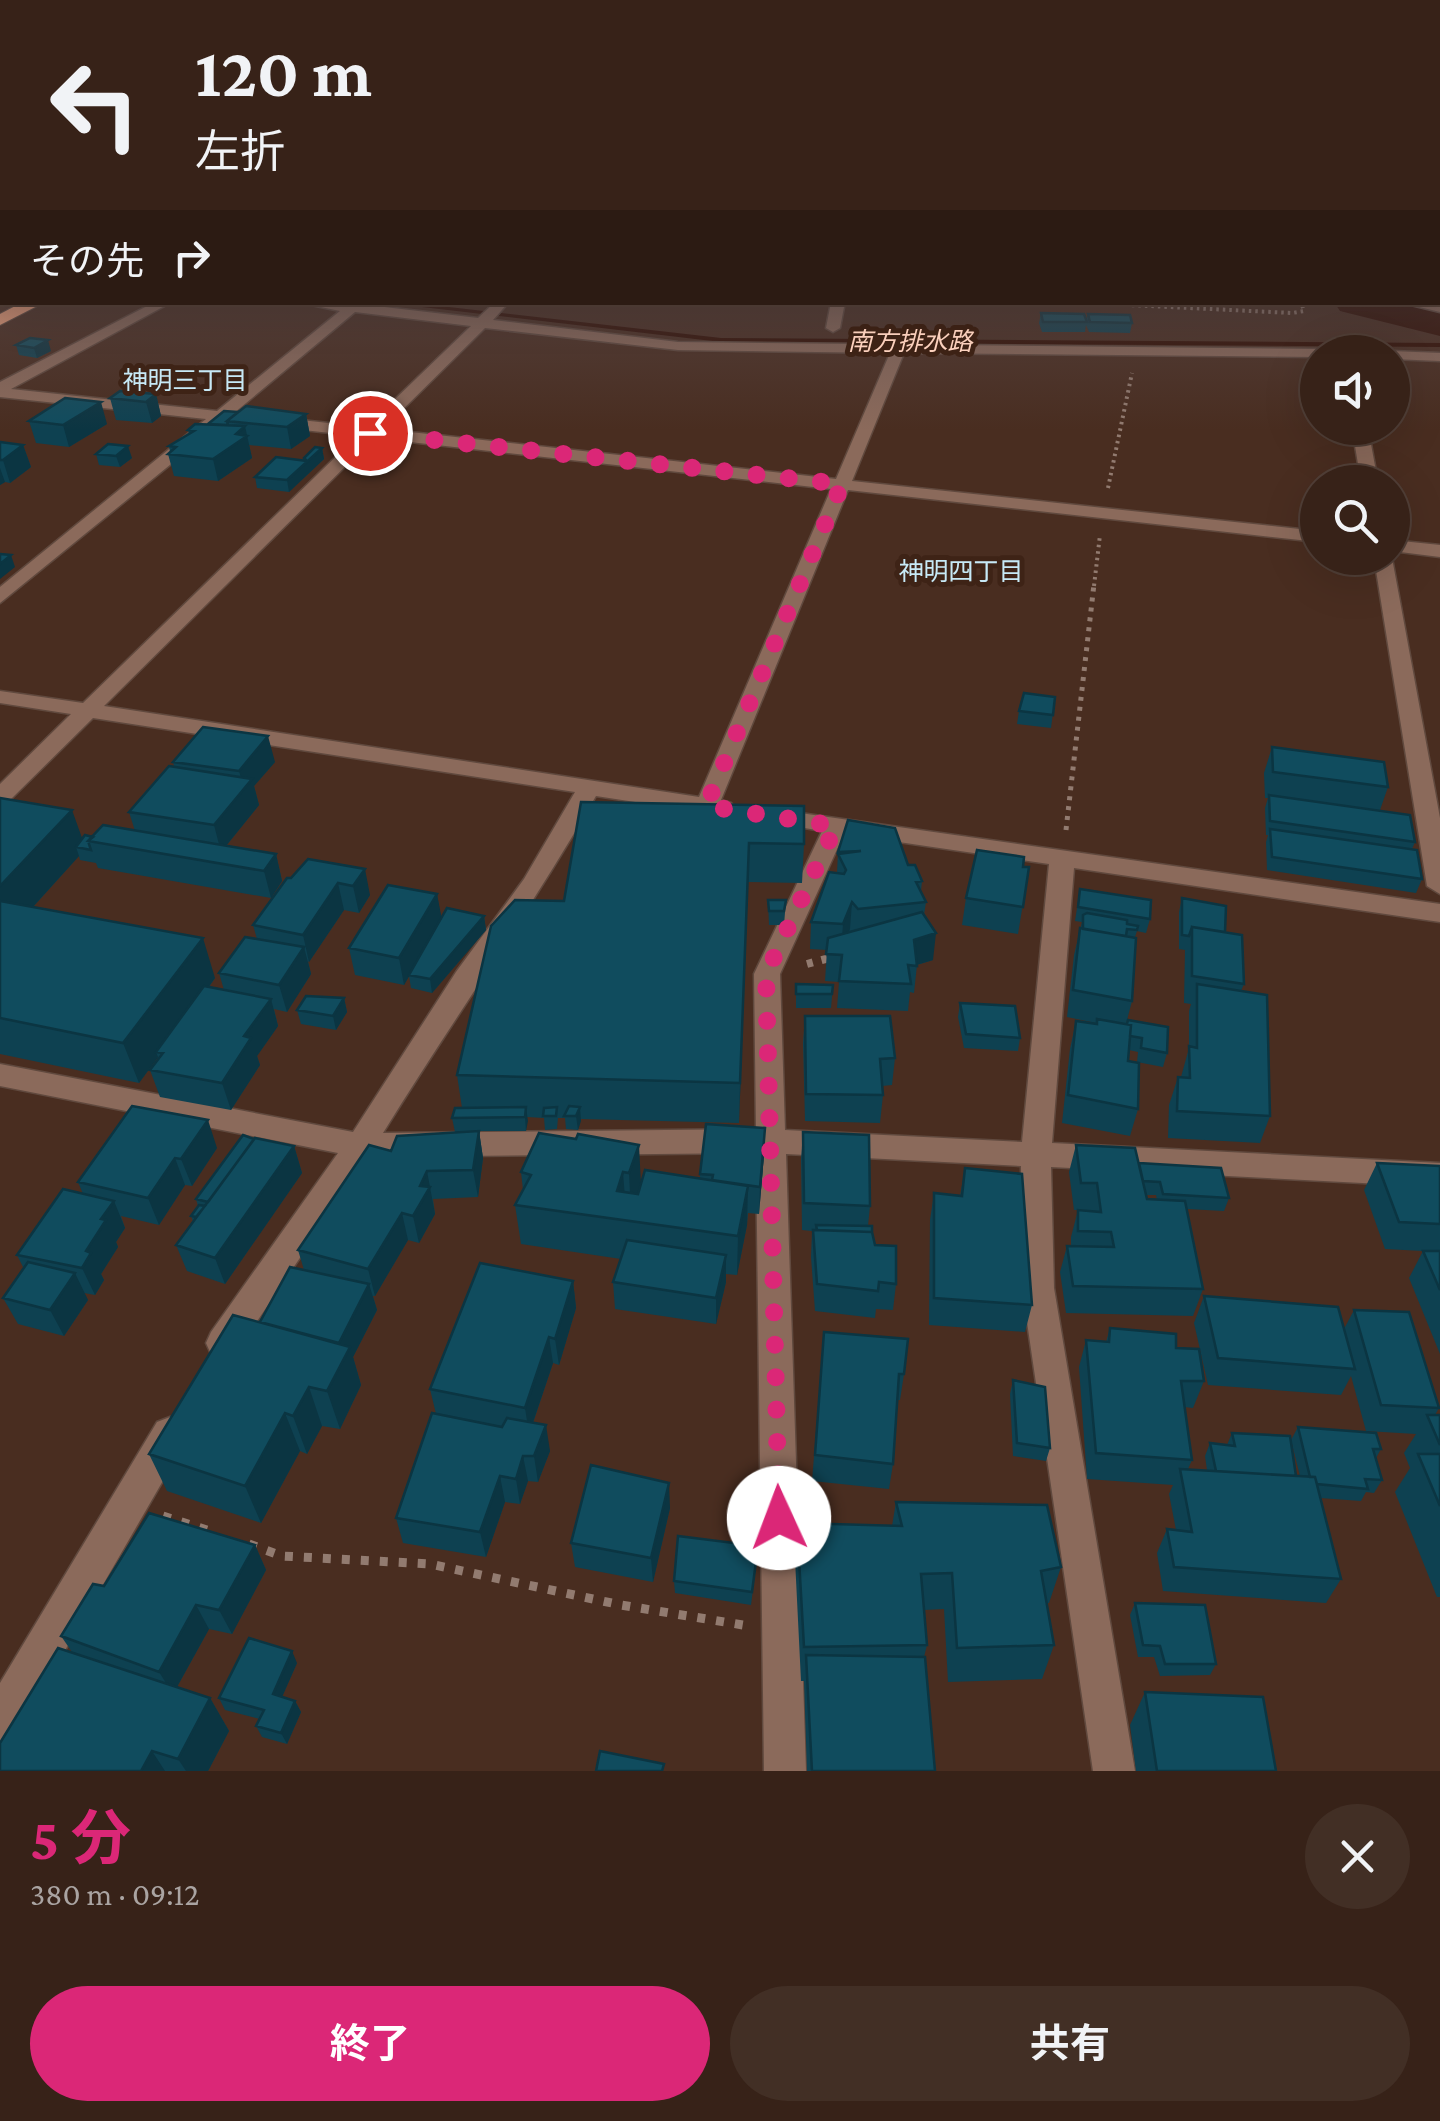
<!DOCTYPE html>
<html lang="ja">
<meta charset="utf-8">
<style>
:root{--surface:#372218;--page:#422f25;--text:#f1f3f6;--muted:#aaa4a2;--line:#513f37;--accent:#db2777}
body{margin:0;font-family:"Crimson Pro","Noto Sans JP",serif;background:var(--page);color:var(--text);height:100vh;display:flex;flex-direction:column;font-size:38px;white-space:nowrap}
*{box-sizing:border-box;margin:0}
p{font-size:32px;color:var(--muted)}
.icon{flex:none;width:55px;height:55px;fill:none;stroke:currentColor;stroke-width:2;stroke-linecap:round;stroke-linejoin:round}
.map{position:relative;height:1771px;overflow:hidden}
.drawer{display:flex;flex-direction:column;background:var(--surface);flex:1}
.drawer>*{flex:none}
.hud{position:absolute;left:0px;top:0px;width:1440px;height:305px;box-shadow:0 10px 40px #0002,0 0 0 2px var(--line);background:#372218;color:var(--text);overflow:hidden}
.controls{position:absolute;left:1300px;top:335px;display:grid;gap:20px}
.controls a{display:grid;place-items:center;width:110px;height:110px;border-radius:50%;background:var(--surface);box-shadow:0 10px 40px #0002,0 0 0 2px var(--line);font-size:50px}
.pin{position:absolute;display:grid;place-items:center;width:85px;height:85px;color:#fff;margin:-42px;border:5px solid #fff;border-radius:50%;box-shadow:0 2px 10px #0007}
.me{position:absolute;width:110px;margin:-55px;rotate:358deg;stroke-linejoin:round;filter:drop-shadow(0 0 8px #0008)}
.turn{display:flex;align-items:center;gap:35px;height:210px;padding:0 30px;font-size:45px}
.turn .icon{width:130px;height:130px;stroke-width:2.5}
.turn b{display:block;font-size:70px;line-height:85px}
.then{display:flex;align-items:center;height:95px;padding:0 30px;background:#0003;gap:20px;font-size:38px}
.round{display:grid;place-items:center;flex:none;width:105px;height:105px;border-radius:52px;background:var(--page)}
.summary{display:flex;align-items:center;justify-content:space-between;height:170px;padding:0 30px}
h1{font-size:60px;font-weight:700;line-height:75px;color:var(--accent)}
.button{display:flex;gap:20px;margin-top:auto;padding:20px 30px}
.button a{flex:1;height:115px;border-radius:60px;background:var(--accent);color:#fff;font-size:40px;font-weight:700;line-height:115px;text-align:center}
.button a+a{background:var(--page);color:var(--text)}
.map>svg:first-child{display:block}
</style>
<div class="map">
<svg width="1440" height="1771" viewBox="0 0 1440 1771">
<rect width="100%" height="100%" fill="#492d20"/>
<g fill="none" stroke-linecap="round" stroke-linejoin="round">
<path fill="#300c00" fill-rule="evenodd" d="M0,254H2V258H0Z
M379,302H405L721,338L1440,343V347L721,342Z"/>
<path fill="#300c00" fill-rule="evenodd" d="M1334,302H1409L1440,310V336L1340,311Z"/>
<g stroke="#60493e" stroke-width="3">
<path id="street" d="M1438,198H1440V204H1438Z
M0,261H2V269H0Z
M1438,282H1440V290H1438Z
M155,302H172L11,389L217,411L340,311L297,302H342L478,318L495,302H509L493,320L678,342L1318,349L1325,352H1318V357L904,353L852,481L1318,531V542L848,490L721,800L731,803L735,808L731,813H707L596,796C530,911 453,1020 383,1133L756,1129L754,974L822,831L764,821L760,816L764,811L772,809L1440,904V922L1074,868L1052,1143L1440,1163V1187L1051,1167L1054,1288L1135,1771H1093L1022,1288L1021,1166L786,1154L806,1771H764L756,1153L368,1157L235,1354L223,1358L211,1354L206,1343L211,1332L338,1153L0,1086V1064L353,1132L456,972L524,879L575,792L93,718L8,802L0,804V784L71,714L0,703V691L83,703L357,436L224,421L0,603V587L206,419L0,397V382ZM355,312L471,326L366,427L234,413ZM485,328L678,350L890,353L836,479L383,429ZM374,438L831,489L699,797L104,706ZM844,834L1049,864L1022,1142L785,1130L780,974Z
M831,302H845L840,328L833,332L826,328Z
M1410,302L1440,304V312L1411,305Z
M1392,351L1440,353V361L1392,359V352H1386Z
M1352,428H1368L1378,482H1361Z
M1392,540L1440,545V557L1392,551Z
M1374,558H1392L1440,818V894L1427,886Z
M170,1417L183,1422L188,1434L183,1446L15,1737L0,1743V1683L157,1422Z"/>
</g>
<g stroke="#60493e" stroke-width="2">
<path id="highway" d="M23,302H45L0,325V314Z"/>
</g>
<path stroke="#927b70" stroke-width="4" stroke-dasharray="2.5 4" stroke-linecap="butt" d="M1067,302L1292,313L1304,311L1301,302
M1108,488L1132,373
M1094,586L1100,535"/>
<path stroke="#927b70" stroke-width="5" stroke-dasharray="4 6" stroke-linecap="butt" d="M1066,830L1094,584"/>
<path stroke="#927b70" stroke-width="8" stroke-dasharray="6 9" stroke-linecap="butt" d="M807,964L833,957"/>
<path stroke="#927b70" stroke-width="9" stroke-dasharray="8 11" stroke-linecap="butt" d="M163,1516L213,1532
M249,1544L282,1556L430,1564L621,1605L743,1625"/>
<use href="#street" fill="#8b6a5b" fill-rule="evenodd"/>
<use href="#highway" fill="#f7a57e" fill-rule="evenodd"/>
</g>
<path fill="#0e4151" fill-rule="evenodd" d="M1041,313L1086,321L1088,314L1132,323L1130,333L1089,332L1086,325L1085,332H1042L1039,323Z
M16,345L51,351L37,358L19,355Z
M156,394L161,416L152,423L116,420L110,398Z
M238,412L306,414L310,436L291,449L249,445L252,458L218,481L174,476L168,454L170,452L169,446L189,434L188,430L208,424Z
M29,421L107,424L69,447L36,443Z
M0,442L23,445L31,467L10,483L5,482L0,485Z
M322,448L324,459L289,492L257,488L255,477L304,461V458Z
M96,454L132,458L120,467L99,465Z
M1055,697L1051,728L1017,724L1019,711Z
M1272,747L1388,787L1380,810L1415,842L1412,849L1422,879L1416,893L1267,870L1266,842L1268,835H1266L1265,808L1268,798H1265L1264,773Z
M173,762H275L254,786L259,805L226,846L276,854L282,881L271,898L98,868L96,863L80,860L79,856L33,907L215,978L209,987L224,990L219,973L257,939L253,925L308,859L370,895L359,913L344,910L309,962L308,961L311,974L287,1012L274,1009L278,1026L257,1056L260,1065L231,1110L160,1097L150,1070L158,1058V1057L139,1083L0,1054V798L82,839L135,831L129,812L174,766Z
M581,802L804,844L802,883L748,882L739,1123L581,1119L578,1130L566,1129L565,1118H558L557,1129L545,1130L544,1118L527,1117L526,1131H479L483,1158L478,1197L433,1199L435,1214L419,1243L408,1240L375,1296H373L377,1310L353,1357L361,1385L340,1429L322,1426L307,1454L300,1451L261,1523L167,1491L149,1454L304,1270L298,1250L391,1151L455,1132L452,1118L462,1108L457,1075L564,901Z
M848,820L908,865L922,881L921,891L926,902L924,915L933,960L917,965L914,993L910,992L908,1011L837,1008L839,982L825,981L827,950L810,949L811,922L837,873L838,852Z
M1023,867H1029L1018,934L962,925L966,898Z
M1080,889L1150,919L1146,933L1137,931L1135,937L1132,1001L1126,1024L1128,1020L1167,1053L1163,1067L1137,1062L1138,1052L1129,1050L1128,1061L1138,1109L1130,1136L1062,1123L1070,1049L1076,1021L1096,1023L1067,1017L1074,955L1082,922L1075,921Z
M437,894L441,918L484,916L486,930L432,993L411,988L409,976L404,985L355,975L349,948Z
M1182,898L1225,932L1244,984L1241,991L1270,1116L1260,1143L1168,1138L1169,1105L1178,1077H1181L1189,1048V1011L1191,1004L1184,1003L1185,950L1179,949V912Z
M768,900H786L784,925H769Z
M796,984L833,985L831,1008H796Z
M344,998L347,1012L336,1030L301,1024L297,1010Z
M960,1003L1020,1038L1018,1051L964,1048L958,1017Z
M805,1016L895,1058L892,1085L882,1086L883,1095L880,1123L805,1121L803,1043Z
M803,1132L870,1206L868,1226L875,1245L896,1284L893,1310L876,1309L875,1318L815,1311L811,1257L812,1231L802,1230L801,1159Z
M578,1134L641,1183L700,1178V1174L764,1155L759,1214L748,1213L747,1225L737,1275L726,1274V1282L716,1324L615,1309L613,1282L621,1259L521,1244L515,1205L523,1190L521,1172L576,1139Z
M254,1139L294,1146L302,1173L225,1284L187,1271L176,1245L193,1221L191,1216L198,1206L196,1199Z
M1076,1145L1139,1163L1229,1198L1224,1211L1187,1209L1203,1289L1193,1316L1066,1313L1060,1272L1067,1246H1071V1237L1078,1210H1074L1069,1172ZM1146,1195H1156L1157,1200L1147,1199Z
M217,1148L192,1186L185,1185L159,1225L121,1216L125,1228L116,1242L118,1247L101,1274L104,1280L95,1295L84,1293L88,1300L64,1336L18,1324L3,1298L24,1269L17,1255L83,1194L78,1182Z
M1377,1163L1440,1166V1354L1409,1278L1423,1251L1385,1249L1364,1190Z
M965,1168L1032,1305L1025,1332L929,1325L930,1220L934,1193L960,1196Z
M573,1281L576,1308L559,1365L553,1363L533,1423L550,1451L538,1482L528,1481L520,1504L505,1502L486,1557L403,1543L396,1518L436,1414L430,1389Z
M1204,1296L1344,1329L1354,1310L1439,1408L1435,1415H1440V1597H1437L1395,1492L1410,1468L1404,1453L1416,1434L1366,1431L1351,1376L1341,1395L1208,1385L1194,1323Z
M1110,1328L1176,1348L1204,1381L1193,1408L1184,1407L1192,1460L1188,1469L1207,1470L1205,1456L1210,1443L1227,1445L1232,1433L1296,1476H1300L1291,1440L1298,1427L1381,1449L1376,1458L1382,1480L1374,1493L1366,1492L1361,1501L1320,1498L1341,1579L1326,1603L1163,1591L1157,1553L1167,1529L1176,1530L1169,1494L1173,1485L1087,1479L1079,1367L1086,1340L1106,1342Z
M824,1332L904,1374L900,1400H897L893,1464L889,1489L812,1481Z
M1013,1380L1050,1448L1046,1461L1013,1456L1010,1394Z
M896,1502L1061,1567L1049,1603H1046L1054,1645L1042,1679L948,1682L944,1609L924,1610L927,1645L924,1657L935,1771H807L804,1681H801L795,1559L797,1523L892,1526Z
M670,1508L653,1582L575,1567L571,1543Z
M255,1545L266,1570L232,1634L209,1629L177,1687L210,1698L229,1731L208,1771H0L72,1652L61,1636L104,1586Z
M757,1558L751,1605L675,1593L674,1581Z
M1135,1603L1216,1664L1210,1675L1160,1676L1154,1657H1138L1130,1615Z
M297,1663L282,1697L295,1701L301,1712L287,1744L262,1737L256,1726L260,1719L225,1710L219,1698Z
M1145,1692L1276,1771H1136L1130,1725Z"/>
<path fill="#0b3542" d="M2,201V221L0,222V202Z
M48,340L51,351L37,358L34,348Z
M156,394L161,416L152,423L146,402Z
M101,402L107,424L69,447L63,425Z
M306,414L310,436L291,449L287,427Z
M245,426L252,458L218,481L213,459Z
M23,445L31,467L10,483L3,460Z
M128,446L132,458L120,467L116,456Z
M322,448L324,459L289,492L287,480Z
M0,468L5,482L0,485Z
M11,555L15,567L0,579V564Z
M268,736L275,762L254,786L259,805L221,852L214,825L244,789L239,771Z
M72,810L86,849L76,847L79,856L10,932L0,908V886Z
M749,843L748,882L739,1123L740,1083Z
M276,854L282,881L271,898L264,871Z
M365,869L370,895L359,913L353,886Z
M338,883L344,910L309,962L303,935Z
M437,894L442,920L404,985L399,958Z
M852,902L850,929L841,951L843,924Z
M484,916L486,930L432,993L430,979Z
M936,933L933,960L916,965L914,940Z
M203,938L215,978L161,1053L156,1052L158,1057L139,1083L123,1043Z
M304,947L311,974L287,1012L279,985Z
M344,998L347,1012L336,1030L333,1016Z
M271,999L278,1026L257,1056L260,1065L231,1110L222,1083L244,1036Z
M526,1107L528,1121L526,1131L525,1117Z
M580,1107L581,1121L578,1130L576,1116Z
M208,1120L217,1148L192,1186L181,1159Z
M765,1128L764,1155L759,1214L760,1187Z
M479,1131L483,1158L478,1197L473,1170Z
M639,1145L641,1185L631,1213L629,1173Z
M294,1146L302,1173L225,1284L215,1258Z
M175,1158L185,1185L159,1225L148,1198Z
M427,1171L435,1214L419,1243L413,1216L420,1186Z
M623,1172L626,1212L617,1191Z
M748,1186L747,1225L737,1275L738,1236Z
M114,1201L125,1228L116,1242L118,1247L101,1274L104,1280L95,1295L82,1268L86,1251L101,1219Z
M402,1213L408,1240L375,1296L368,1269Z
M726,1255V1282L716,1324V1298Z
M75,1273L88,1300L64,1336L50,1310Z
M573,1281L576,1308L559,1365L555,1339Z
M369,1284L377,1310L353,1357L361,1385L340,1429L327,1391L339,1343Z
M549,1337L553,1363L529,1434L525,1408Z
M309,1387L322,1426L307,1454L293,1416Z
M285,1413L300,1451L261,1523L245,1486Z
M546,1425L550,1451L538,1482L534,1456Z
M523,1456L528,1481L520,1504L516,1479Z
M500,1476L505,1502L486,1557L480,1532Z
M669,1483L670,1508L653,1582L651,1558Z
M255,1545L266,1570L232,1634L219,1610Z
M196,1605L209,1629L173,1694L159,1672Z
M292,1651L297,1663L278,1706L273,1694Z
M210,1698L229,1731L208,1771H186L178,1759Z
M295,1701L301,1712L287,1744L281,1733Z
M152,1751L165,1771H141Z"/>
<path fill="#104c5e" stroke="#0b3542" stroke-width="2.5" d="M1041,313L1084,314L1087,322H1043Z
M1088,314L1130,315L1132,323L1090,322Z
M30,338L48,340L34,348L16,345Z
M120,391L156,394L146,402L110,398Z
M65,398L101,402L63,425L29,421Z
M246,406L306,414L287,427L227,421Z
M224,411L238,412L227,421L228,425L208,424Z
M195,424L245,426L236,434L247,436L213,459L168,454L176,447L169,446L194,431L188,430Z
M0,442L23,445L3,460H0Z
M108,444L128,446L116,456L96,454Z
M315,447L322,448L287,480L255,477L276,457L307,461L304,458Z
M0,554L11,555L0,564Z
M1024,693L1055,697L1053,715L1019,711Z
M203,727L268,736L239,771L173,762Z
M1272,747L1384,762L1388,787L1273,772Z
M169,766L252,779L214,825L129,812Z
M1269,795L1410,815L1415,842L1270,821Z
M0,798L72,810L0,886Z
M581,802L804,806V844L749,843L740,1083L457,1075L491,926L515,900L564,901Z
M848,820L895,828L908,865H915L922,881L916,882L926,902L858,909L852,902L843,924L811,922L829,872L844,874L846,870L838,854L861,851L838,852Z
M103,825L276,854L264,871L88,841Z
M1270,829L1417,850L1422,879L1272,857Z
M85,835L93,837L88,841L91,850L76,847Z
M977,850L1024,857L1023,867H1029L1023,907L966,898Z
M308,859L365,869L353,886L338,883L303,935L253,925L287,878H291Z
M388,885L437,894L399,958L349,948Z
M1080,889L1151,900L1150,919L1078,907Z
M1182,898L1226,906L1225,932L1192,927L1189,936L1182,935Z
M768,900H786L784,911H769Z
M0,901L203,938L123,1043L0,1018Z
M447,908L484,916L430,979L409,975Z
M922,912L936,933L914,940L917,966L908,965L911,984L839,981L842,955L826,954L828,938Z
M1087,913L1127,920V924L1138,926L1137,930L1127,929L1126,936L1083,929V915Z
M1192,927L1242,935L1244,984L1192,976Z
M1080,928L1136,938L1132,1001L1073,990Z
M245,937L304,947L279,985L219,973Z
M796,984L833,985L832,994H796Z
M1197,984L1267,995L1270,1116L1177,1111L1178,1077L1190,1078L1189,1046L1197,1048Z
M204,986L271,999L244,1036L251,1038L222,1083L150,1070L163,1053L156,1052Z
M306,996L344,998L333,1016L297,1010Z
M960,1003L1015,1006L1020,1038L966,1034Z
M805,1016H890L895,1058L880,1059L883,1095L806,1094Z
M1097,1019L1131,1025L1128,1061L1139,1063L1138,1109L1068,1095L1076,1021L1097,1024Z
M1128,1020L1168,1027L1167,1053L1141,1048L1142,1038L1130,1036L1131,1025L1127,1024Z
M132,1106L208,1120L181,1159L175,1158L148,1198L78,1182Z
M569,1106L580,1107L576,1116H564Z
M526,1107L525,1117L452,1118L455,1108Z
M557,1107L556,1116H543L544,1108Z
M706,1124L765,1128L760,1187L712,1180L713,1175L700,1174Z
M479,1131L473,1170L427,1171L420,1186L430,1187L413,1216L402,1213L368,1269L298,1250L369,1145L391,1151L397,1136Z
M803,1132L869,1135L870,1206L804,1203Z
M539,1133L576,1139L578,1134L639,1145L629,1173L623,1172L617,1191L638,1194L645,1170L748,1186L738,1236L515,1205L531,1175L521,1172Z
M243,1135L254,1139L208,1202L196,1199Z
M255,1138L294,1146L215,1258L176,1245Z
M1076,1145L1135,1148L1147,1199L1185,1201L1203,1289L1073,1286L1067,1246L1114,1247L1111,1232L1078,1231V1210L1101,1212L1097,1183H1081Z
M1139,1163L1221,1168L1229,1198L1163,1194L1160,1182L1143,1181Z
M1377,1163L1440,1166V1224L1399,1222Z
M965,1168L1022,1174L1032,1305L934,1298V1193L962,1196Z
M63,1189L114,1201L101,1219L106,1220L86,1251L91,1253L82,1268L17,1255Z
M199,1205L205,1206L196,1217L191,1216Z
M816,1225L872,1226V1232L817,1230Z
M813,1230L872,1232L875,1245L896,1246V1284L879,1282L878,1291L817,1284Z
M627,1240L726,1255L716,1298L613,1282Z
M1423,1251H1440V1290Z
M28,1262L75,1273L50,1310L3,1298Z
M480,1263L573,1281L555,1339L549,1337L525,1408L430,1389Z
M290,1267L369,1284L339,1343L260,1322Z
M1204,1296L1338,1307L1355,1369L1218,1358Z
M1354,1310L1409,1312L1439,1408L1381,1405Z
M233,1315L350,1347L327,1391L309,1387L293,1416L285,1413L245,1486L149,1454Z
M1110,1328L1176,1334V1348L1199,1349L1204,1381H1181L1192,1460L1096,1453L1086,1340L1109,1342Z
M824,1332L908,1339L904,1374H899L893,1464L815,1455Z
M1013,1380L1045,1387L1050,1448L1017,1443Z
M432,1413L502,1427L507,1418L546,1425L534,1456H523L516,1479L500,1476L480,1532L396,1518Z
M1427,1415H1440V1445Z
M1298,1427L1376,1433L1381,1449H1373L1382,1480L1365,1479L1368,1489L1317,1484L1315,1477H1310Z
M1232,1433L1290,1436L1296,1476L1216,1471L1210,1443L1235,1446Z
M1418,1454H1440V1506Z
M591,1465L669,1483L651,1558L571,1543Z
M1180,1469L1315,1477L1341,1579L1174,1567L1167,1529L1192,1532Z
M896,1502L1047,1505L1061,1567L1041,1571L1054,1645L957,1648L952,1573L921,1574L927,1645L804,1647L797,1523L902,1526Z
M149,1513L255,1545L219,1610L196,1605L159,1672L61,1636L93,1584L104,1586Z
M678,1536L758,1546L752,1592L674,1581Z
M1135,1603L1205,1605L1216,1664H1165L1160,1646L1143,1645Z
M249,1638L292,1651L273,1694L295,1701L281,1733L256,1726L264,1710L219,1698Z
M58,1648L210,1698L178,1759L152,1751L141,1771H0V1743Z
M806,1655L925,1657L935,1771H812Z
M1145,1692L1263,1697L1276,1771H1157Z
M600,1751L664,1764L662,1771H596Z"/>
<linearGradient id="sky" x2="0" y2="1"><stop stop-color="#281912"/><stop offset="0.42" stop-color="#594c4e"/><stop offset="1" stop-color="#594c4e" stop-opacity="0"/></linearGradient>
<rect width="1440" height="430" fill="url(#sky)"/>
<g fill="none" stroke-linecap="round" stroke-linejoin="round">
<path stroke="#db2777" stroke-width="18" stroke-dasharray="0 32.4" d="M370,433L842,484L706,806L836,826L766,974L779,1518"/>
</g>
<g text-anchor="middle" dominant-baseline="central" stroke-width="10" stroke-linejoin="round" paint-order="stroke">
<g font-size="25" font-style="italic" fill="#fed3bf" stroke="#3e2316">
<text x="910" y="341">南方排水路</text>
</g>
<g font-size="25" fill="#c7e9f6" stroke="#3e2316">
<text x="185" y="380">神明三丁目</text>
<text x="961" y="571">神明四丁目</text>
</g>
</g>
</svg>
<div class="controls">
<a><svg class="icon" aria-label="sound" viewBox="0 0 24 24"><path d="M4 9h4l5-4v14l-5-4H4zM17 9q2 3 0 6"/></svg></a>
<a><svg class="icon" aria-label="search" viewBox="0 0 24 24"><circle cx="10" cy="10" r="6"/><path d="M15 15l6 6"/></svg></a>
</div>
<div class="pin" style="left:370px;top:433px;background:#d93025"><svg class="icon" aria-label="arrive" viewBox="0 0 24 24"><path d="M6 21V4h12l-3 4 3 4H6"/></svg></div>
<svg class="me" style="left:779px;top:1518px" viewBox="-20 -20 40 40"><circle r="19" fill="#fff"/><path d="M0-13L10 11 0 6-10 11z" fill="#db2777"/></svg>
<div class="hud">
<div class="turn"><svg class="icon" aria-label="left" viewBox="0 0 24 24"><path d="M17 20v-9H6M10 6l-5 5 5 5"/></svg><div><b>120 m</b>左折</div></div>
<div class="then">その先<svg class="icon" aria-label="right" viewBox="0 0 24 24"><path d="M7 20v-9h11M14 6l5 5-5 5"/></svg></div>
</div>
</div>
<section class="drawer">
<div class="summary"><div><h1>5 分</h1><p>380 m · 09:12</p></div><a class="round"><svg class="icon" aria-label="close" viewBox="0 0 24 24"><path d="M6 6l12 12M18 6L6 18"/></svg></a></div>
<div class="button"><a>終了</a><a>共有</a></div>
</section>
